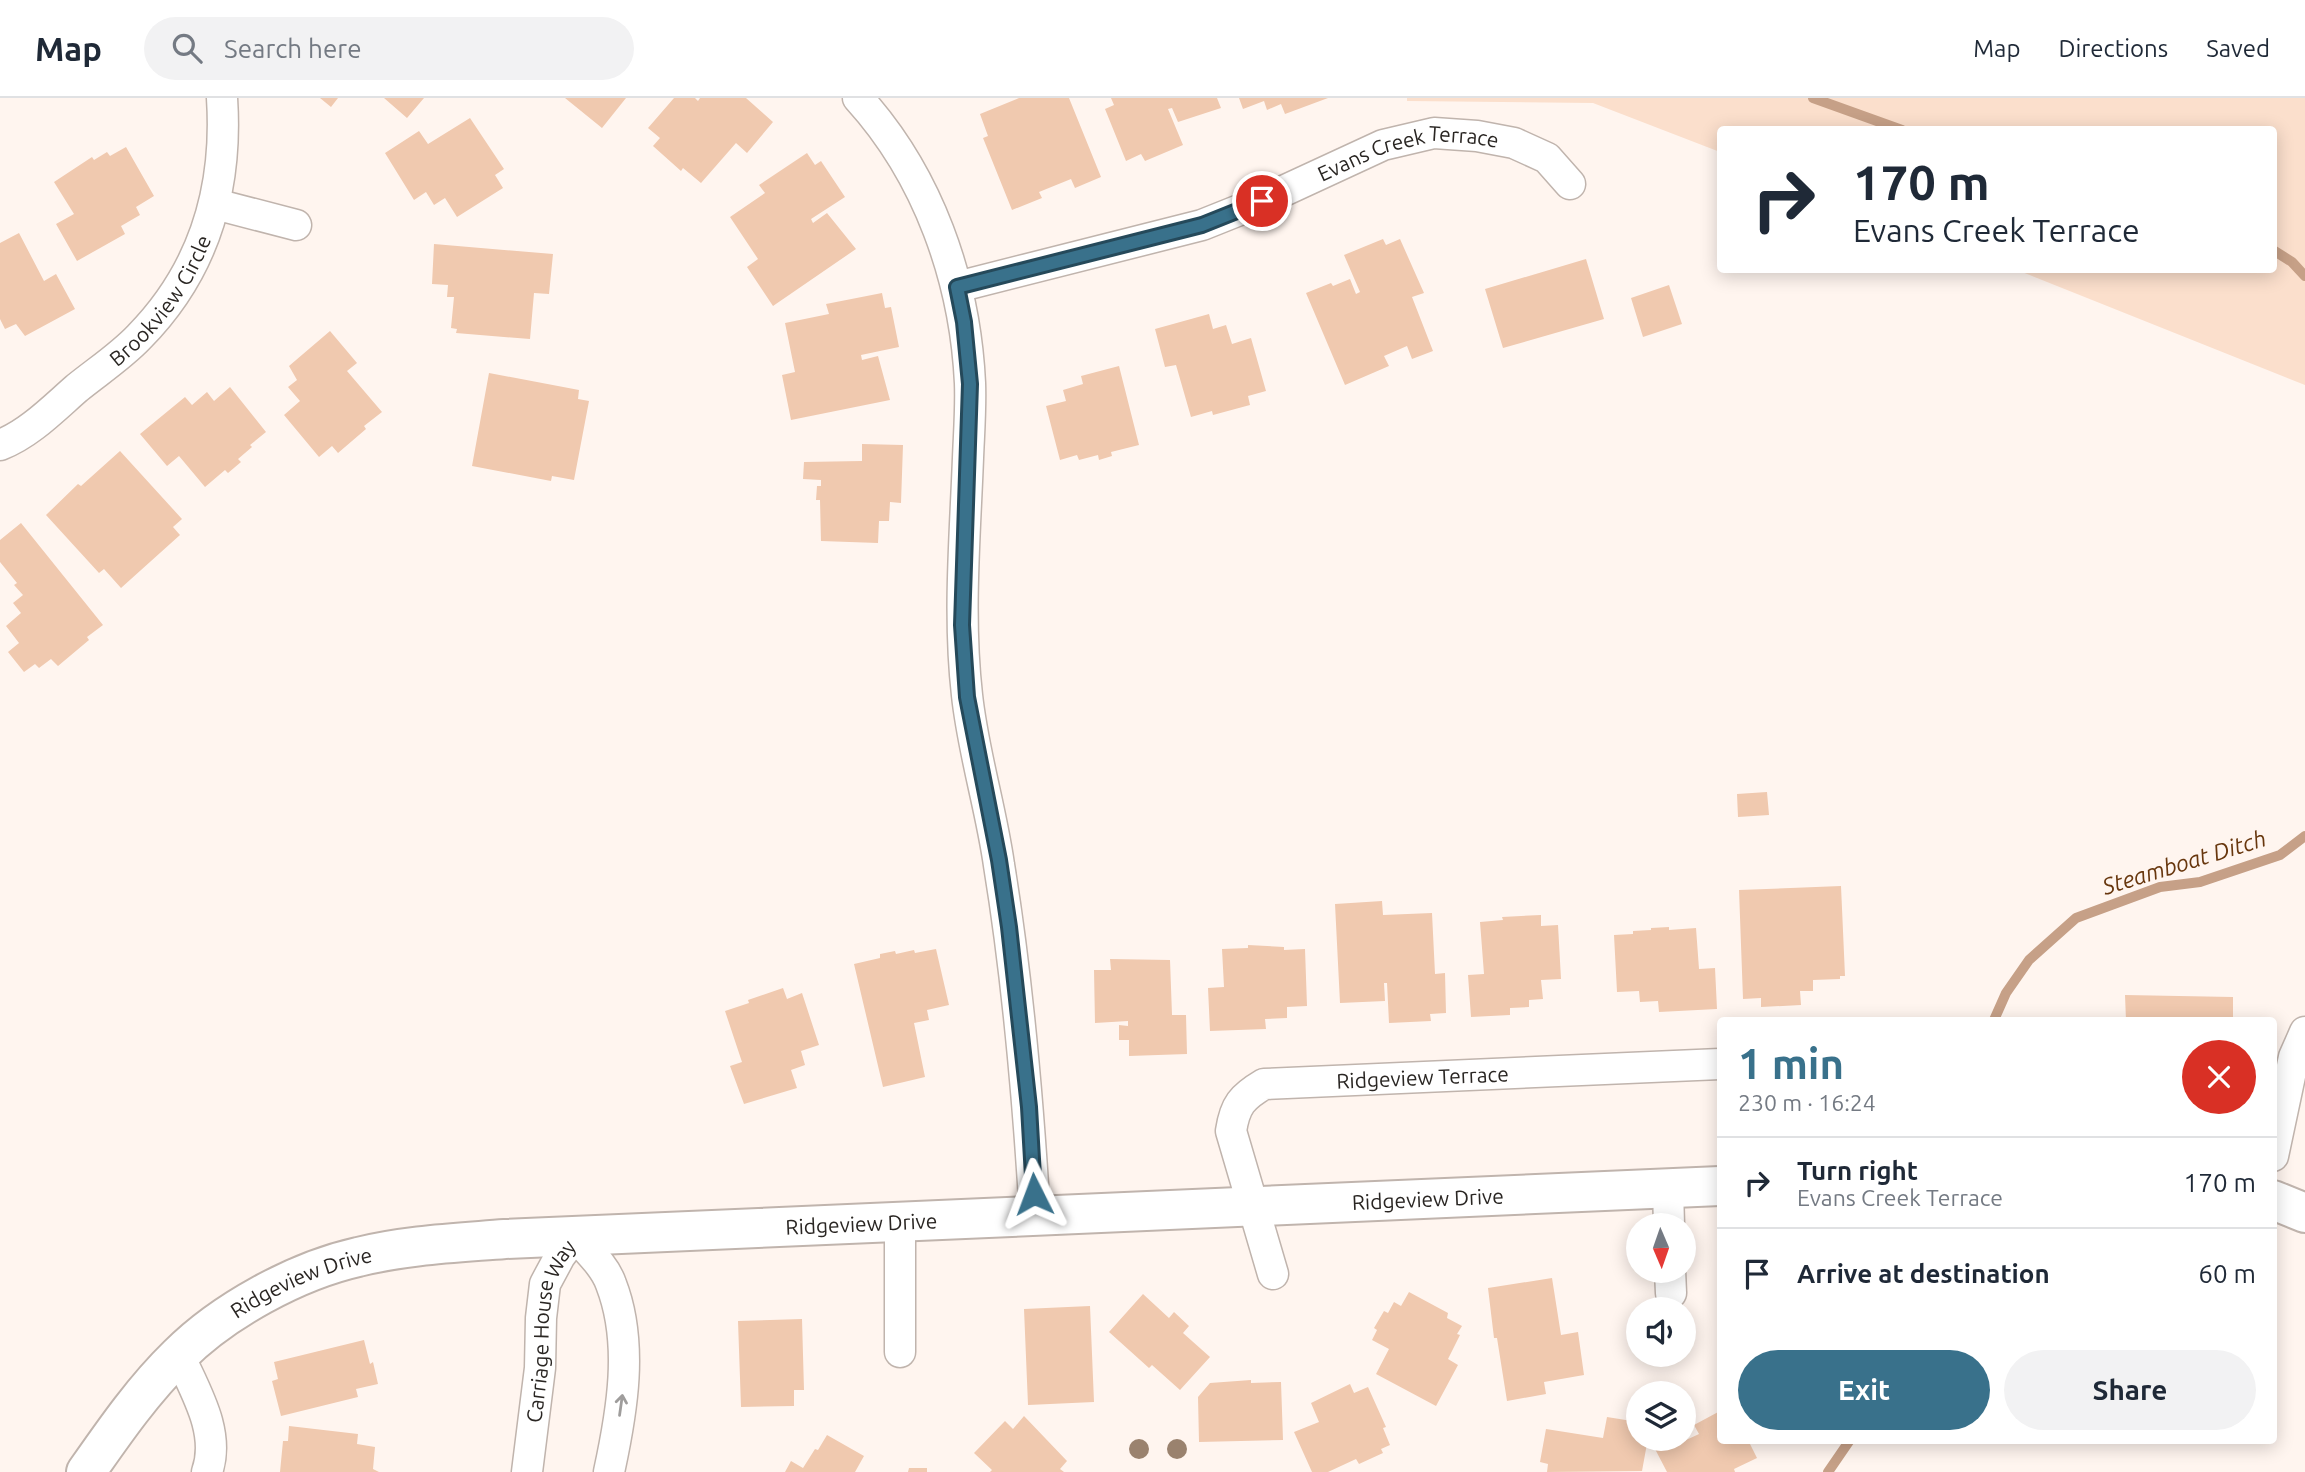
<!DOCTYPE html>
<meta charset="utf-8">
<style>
:root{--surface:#fff;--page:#f2f2f3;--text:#1f2937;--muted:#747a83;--line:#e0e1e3;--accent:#39718b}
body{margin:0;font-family:Ubuntu,sans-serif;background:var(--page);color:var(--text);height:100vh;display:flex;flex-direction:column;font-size:26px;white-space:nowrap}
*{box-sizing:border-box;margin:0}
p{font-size:23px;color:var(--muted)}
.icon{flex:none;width:38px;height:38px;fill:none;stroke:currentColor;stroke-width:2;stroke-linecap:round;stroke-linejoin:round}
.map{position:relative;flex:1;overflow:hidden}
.drawer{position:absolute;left:1717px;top:919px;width:560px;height:427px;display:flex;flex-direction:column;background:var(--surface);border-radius:7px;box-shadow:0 4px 18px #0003}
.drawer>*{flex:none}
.banner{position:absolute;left:1717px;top:28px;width:560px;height:147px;border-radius:7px;box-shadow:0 4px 18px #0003;background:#fff;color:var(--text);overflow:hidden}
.needle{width:46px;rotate:178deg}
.tools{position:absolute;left:1626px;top:1115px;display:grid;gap:14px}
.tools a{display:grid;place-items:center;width:70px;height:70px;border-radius:50%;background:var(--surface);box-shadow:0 4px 18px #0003;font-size:35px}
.pin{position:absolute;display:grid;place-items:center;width:60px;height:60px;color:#fff;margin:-30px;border:4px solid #fff;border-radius:50%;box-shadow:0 2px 7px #0007}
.me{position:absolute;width:77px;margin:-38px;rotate:357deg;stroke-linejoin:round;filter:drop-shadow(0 0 5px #0008)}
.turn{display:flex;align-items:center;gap:24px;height:147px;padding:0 21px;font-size:32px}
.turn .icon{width:91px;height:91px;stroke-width:2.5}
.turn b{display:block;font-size:49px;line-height:60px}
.round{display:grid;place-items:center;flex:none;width:74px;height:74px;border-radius:37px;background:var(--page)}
.headline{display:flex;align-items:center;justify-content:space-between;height:119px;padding:0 21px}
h1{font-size:42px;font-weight:600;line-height:52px;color:var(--accent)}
.primary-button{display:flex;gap:14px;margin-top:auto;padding:14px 21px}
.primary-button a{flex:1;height:80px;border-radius:42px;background:var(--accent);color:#fff;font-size:28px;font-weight:600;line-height:80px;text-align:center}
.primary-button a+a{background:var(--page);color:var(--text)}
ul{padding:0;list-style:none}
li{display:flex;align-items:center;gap:21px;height:91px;padding:0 21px;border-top:2px solid var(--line)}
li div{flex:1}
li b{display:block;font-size:26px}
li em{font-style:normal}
header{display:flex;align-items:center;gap:42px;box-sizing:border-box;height:98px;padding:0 35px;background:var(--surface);border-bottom:2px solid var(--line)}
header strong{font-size:33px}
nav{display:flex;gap:38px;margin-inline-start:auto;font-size:24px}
.search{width:490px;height:63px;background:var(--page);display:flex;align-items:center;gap:18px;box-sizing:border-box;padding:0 24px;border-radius:38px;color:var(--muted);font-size:26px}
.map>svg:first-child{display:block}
</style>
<header>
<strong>Map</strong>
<div class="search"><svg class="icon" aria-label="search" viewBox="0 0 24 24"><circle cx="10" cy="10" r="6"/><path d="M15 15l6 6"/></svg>Search here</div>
<nav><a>Map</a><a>Directions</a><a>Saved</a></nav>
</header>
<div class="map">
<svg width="2305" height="1374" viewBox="0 0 2305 1374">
<rect width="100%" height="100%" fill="#fff5ef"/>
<path fill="#fbdfcc" d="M1407,0H2305V287L2017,172H2273V32H1720V54L1593,5L1407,3Z"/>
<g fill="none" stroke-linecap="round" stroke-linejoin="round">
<path stroke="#c6a087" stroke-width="10" d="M1813,0L1902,32
M2273,152L2292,164L2305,178
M1994,922L2006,895L2029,862L2076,820L2160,789L2200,784L2280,757L2305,738
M1828,1374L1850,1342"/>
</g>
<path fill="#f0c9af" d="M320,0H338L331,9Z
M384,0H424L407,20Z
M565,0H626L602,30Z
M674,0H695L698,3L700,0H746L773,24L747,55L736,45L701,85L683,70L681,73L653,48L660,40L648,30Z
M1019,0H1069L1101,79L1075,90L1071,81L1039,94L1042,100L1012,112L983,40L988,38L980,16Z
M1111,0H1217L1221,10L1178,24L1172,10L1168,11L1183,47L1145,63L1141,56L1126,63L1105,11L1114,7Z
M1239,0H1328L1285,16L1281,6L1267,12L1264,3L1243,11Z
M470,20L504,71L495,77L503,90L457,119L445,100L434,107L426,94L414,102L385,55L419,33L428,46Z
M126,49L154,98L136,109L140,117L121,128L125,136L77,163L56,126L74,116L54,84L92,59L94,62L107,54L110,58Z
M807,55L815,67L821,63L845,99L811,121L813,125L827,115L856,151L773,208L747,169L758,161L730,119L765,95L759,87Z
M19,135L44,183L56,176L75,211L25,238L16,226L5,231L0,221V145Z
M1383,141L1386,147L1400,141L1424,195L1412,199L1433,253L1412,261L1407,248L1384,258L1389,268L1345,287L1306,195L1331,185L1333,188L1350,181L1356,196L1360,194L1344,157Z
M434,146L553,156L549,196L534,195L530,241L456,235L457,231L451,230L454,199H447L448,187L432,186Z
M1586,161L1604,221L1503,250L1485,191Z
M1669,187L1682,226L1643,239L1631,200Z
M882,195L885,210L891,209L899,249L861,257L862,262L878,258L890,302L791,322L782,277L795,274L785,225L829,216L826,206Z
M1209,216L1213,231L1226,227L1232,246L1251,240L1266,293L1248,298L1250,307L1213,317L1212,313L1191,319L1176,267L1165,269L1155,231Z
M330,233L357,265L347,273L382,314L364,328L366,331L338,355L332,348L319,359L284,317L300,303L288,289L297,282L289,268Z
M1119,268L1139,347L1111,354L1112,358L1099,362L1098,357L1079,362L1077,357L1060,362L1046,308L1066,303L1063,292L1083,286L1081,278Z
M489,275L579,292L578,301L589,303L574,382L552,378L551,383L472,368Z
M230,289L266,334L250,347L252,349L238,361L241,364L228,375L225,372L205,389L179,358L167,368L140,336L185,299L192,307L207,294L214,303Z
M862,346L903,347L901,405L890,404L889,423H879L878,445L821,443L820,402H816L817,388H821V382L803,381L804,364L862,363Z
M120,353L182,421L173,429L180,437L121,490L104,471L99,475L46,417L78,386L81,388Z
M21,425L103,527L87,539L89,542L58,568L51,561L39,570L35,566L24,574L8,554L19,545L6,528L21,515L13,505L23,497L14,487L17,485L0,464V442Z
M1767,694L1769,717L1738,719L1737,696Z
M1841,788L1845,878H1840V881L1813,882V893H1800L1801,907L1761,909V900L1743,901L1739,792Z
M1382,803L1383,817L1432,815L1435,876L1445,875L1446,915L1430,916L1431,923L1389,925L1387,885H1384L1385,903L1340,905L1335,806Z
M1541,817V828L1558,827L1561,881L1541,882L1543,901L1529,902V909L1510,910V917L1471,919L1468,877L1484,876L1480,824L1503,822L1502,819Z
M1669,829V832L1696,830L1699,871L1715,870L1717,911L1659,914L1658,903L1640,904L1639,893L1617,894L1614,837L1633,836V833L1651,832V830Z
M1248,847L1284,849V852L1305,851L1307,908L1287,909V920L1265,921L1266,931L1210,933L1208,890L1224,889L1222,851L1248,850Z
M936,851L949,907L927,912L929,922L914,925L925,979L883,989L854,866L880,860V856L895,853L896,856L914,852L915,855Z
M1110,861L1170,862L1172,917H1186L1187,956L1129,958V942H1119V927L1128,928V923L1095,925L1094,872H1111Z
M783,890L787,901L802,895L819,947L801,953L805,967L791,972L797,990L744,1006L730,968L742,964L725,913L749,905L748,902Z
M2125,897L2233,899V922H2126Z
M1552,1180L1561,1237L1578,1234L1584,1277L1544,1284L1546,1296L1507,1303L1497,1240H1494L1488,1190Z
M1409,1194L1448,1215L1447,1220L1462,1228L1457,1236L1460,1237L1448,1261L1458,1267L1436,1308L1376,1276L1389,1251L1372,1242L1377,1232L1374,1230L1384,1213L1388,1215L1394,1204L1401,1208Z
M1143,1196L1169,1220L1174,1214L1189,1228L1183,1235L1210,1259L1180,1292L1152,1267L1149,1270L1109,1234Z
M1090,1208L1094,1304L1028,1307L1024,1211Z
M802,1221L804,1292H794V1308L741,1309L738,1223Z
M364,1242L370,1266L373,1264L378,1286L356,1291L358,1299L281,1318L272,1283L278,1281L274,1264Z
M1251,1282V1285L1281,1284L1283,1342L1199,1344L1198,1299L1210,1285Z
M1350,1286L1354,1295L1368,1289L1386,1329L1383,1330L1390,1347L1381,1351L1383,1355L1359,1366L1356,1361L1328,1374H1312L1294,1334L1319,1324L1311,1305Z
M1720,1313V1342H1748L1757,1360L1734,1371L1735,1374H1667L1655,1351L1677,1340H1683L1684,1343L1699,1336L1694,1327Z
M1024,1318L1067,1363L1060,1371L1064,1374H990L992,1372L974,1355L1005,1323L1013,1331Z
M1607,1319L1638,1324V1340H1648L1642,1373L1547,1374L1548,1366L1540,1364L1546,1331L1603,1340Z
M289,1328L358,1336L357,1346L375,1349L373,1371L379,1374H280L283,1343H288Z
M827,1337L864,1358L855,1374H785L791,1363L803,1370L815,1351L818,1352Z
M909,1370H927V1374H908Z"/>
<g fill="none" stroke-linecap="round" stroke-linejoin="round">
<g stroke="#c0b4ad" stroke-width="33">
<g id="street">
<path d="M858,0C928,77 965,181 970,285C971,309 969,335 968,360C965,439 958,518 967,597C973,654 991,710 999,767C1018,883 1028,1000 1035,1118"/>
<path d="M215,106L296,127"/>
<path id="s1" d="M957,189L1202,127L1262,103L1383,47L1434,35L1477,38L1514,45L1547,60L1570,86"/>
<path id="s2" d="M0,347C29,336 54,310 77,290C98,273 121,258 139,239C204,173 228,91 222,0"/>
<path d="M2273,1058L2294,959L2305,934"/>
<path d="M1668,1091L1669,1127"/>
<path d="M1670,1172L1671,1195"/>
<path id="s3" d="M1273,1176L1231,1033C1235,1007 1242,999 1264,986L1720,966"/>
<path d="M900,1254V1124"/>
<path d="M179,1257C195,1293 221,1334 207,1374"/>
<path id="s4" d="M527,1374L540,1270L541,1220L545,1186L560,1158L575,1138C587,1152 605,1168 611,1186C634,1245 622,1314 609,1374"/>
</g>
</g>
<g stroke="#c0b4ad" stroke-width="42">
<g id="secondary">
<path d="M2273,1102L2305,1115"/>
<path id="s5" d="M86,1374C114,1334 143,1292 178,1258C223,1213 296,1173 358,1159C406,1147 456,1145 505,1141L1720,1088"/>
</g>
</g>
<use href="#street" stroke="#fff" stroke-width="30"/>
<use href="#secondary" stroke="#fff" stroke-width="38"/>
</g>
<g fill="#9a826e">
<circle cx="1139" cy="1351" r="10"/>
<circle cx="1177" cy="1351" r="10"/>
</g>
<defs><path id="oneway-shaft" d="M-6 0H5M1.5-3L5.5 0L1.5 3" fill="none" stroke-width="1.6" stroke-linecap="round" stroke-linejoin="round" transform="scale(1.75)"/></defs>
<use stroke="#9f9d9c" href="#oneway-shaft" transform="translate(621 1307) rotate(-82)"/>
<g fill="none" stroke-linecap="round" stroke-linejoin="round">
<g stroke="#25495a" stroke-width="18">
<path id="route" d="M1034,1096L1029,1009L1009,829L999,762L967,599L962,527L970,286L964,224L957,189L1202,127L1262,103"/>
</g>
<use href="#route" stroke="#39718b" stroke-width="12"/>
</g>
<g text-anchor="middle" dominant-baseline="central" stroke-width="5" stroke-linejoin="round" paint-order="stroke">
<g font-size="21" fill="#2a2623" stroke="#fff5ef">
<text stroke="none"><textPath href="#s1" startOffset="474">Evans Creek Terrace</textPath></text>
<text stroke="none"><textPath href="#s2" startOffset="219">Brookview Circle</textPath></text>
<text stroke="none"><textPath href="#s3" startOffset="368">Ridgeview Terrace</textPath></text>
<text stroke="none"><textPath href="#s5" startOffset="1428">Ridgeview Drive</textPath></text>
<text stroke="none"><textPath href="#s5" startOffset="861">Ridgeview Drive</textPath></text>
<text stroke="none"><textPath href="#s5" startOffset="294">Ridgeview Drive</textPath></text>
<text stroke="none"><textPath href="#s4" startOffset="144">Carriage House Way</textPath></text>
</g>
<g font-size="23" font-style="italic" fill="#68370e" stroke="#fff5ef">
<text transform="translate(2184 764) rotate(-17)">Steamboat Ditch</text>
</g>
</g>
</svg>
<div class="tools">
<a><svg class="needle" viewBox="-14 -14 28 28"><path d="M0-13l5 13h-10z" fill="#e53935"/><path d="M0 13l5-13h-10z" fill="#747a83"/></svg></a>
<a><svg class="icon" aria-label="sound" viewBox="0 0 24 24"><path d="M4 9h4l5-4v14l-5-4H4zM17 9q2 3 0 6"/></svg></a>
<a><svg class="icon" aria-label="layers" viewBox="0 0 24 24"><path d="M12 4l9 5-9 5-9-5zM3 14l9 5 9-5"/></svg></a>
</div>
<div class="pin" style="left:1262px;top:103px;background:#d93025"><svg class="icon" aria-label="arrive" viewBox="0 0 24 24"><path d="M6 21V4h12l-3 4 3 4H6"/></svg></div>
<svg class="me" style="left:1034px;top:1096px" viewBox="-20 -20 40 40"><path d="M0-17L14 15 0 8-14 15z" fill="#39718b" stroke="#fff" stroke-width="4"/></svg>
<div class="banner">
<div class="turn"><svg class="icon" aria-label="right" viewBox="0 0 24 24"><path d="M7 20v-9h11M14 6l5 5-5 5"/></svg><div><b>170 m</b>Evans Creek Terrace</div></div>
</div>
<section class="drawer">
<div class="headline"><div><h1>1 min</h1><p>230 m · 16:24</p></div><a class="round" style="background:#d93025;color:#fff"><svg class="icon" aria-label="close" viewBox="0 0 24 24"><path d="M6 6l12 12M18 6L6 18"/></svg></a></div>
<ul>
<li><svg class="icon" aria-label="right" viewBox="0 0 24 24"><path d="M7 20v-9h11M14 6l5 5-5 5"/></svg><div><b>Turn right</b><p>Evans Creek Terrace</p></div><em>170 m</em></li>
<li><svg class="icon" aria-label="arrive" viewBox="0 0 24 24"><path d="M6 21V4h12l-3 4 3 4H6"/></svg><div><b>Arrive at destination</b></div><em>60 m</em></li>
</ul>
<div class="primary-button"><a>Exit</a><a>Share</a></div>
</section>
</div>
